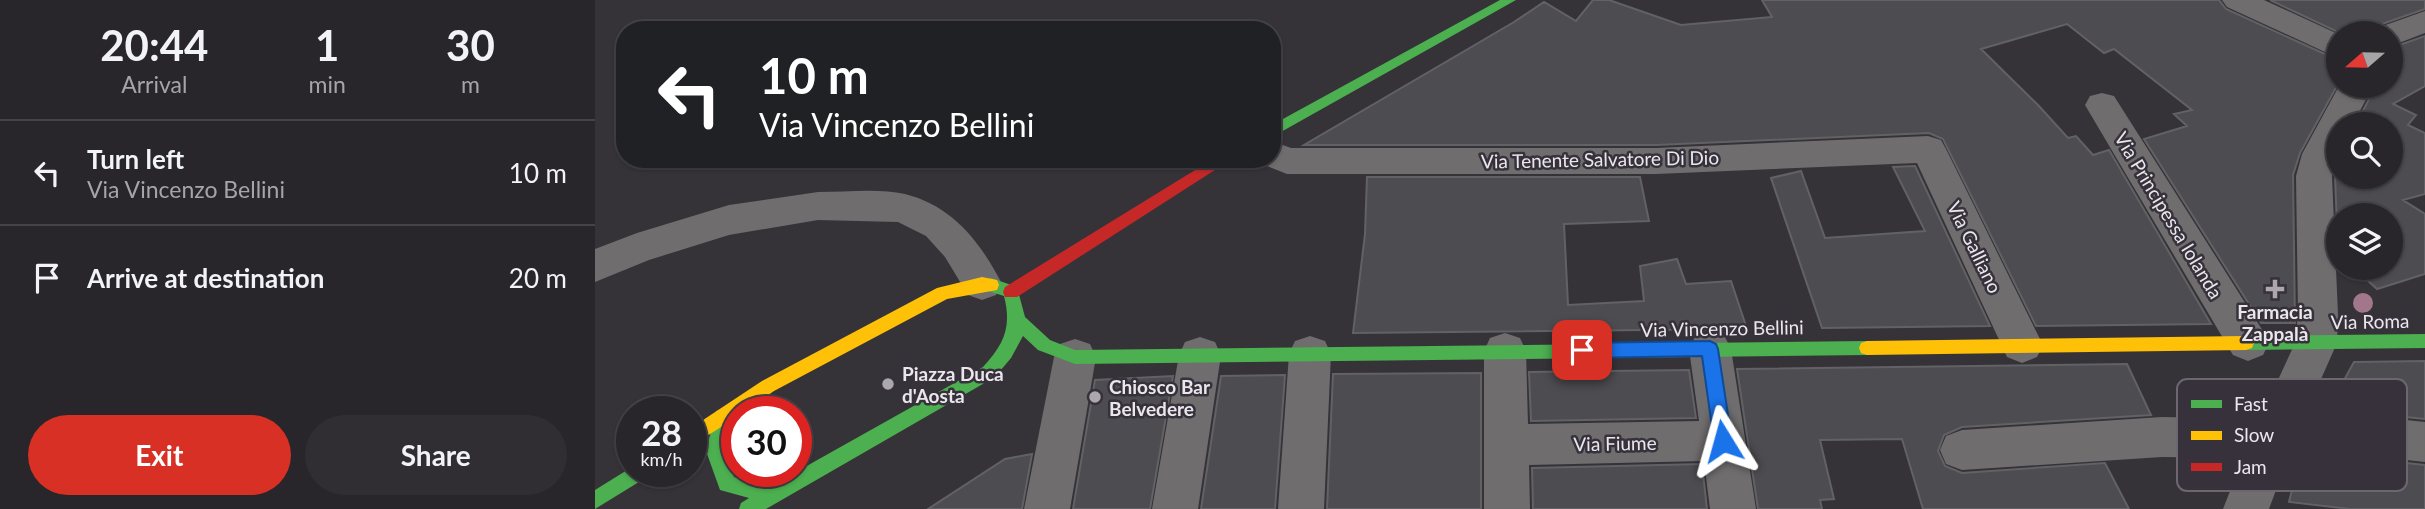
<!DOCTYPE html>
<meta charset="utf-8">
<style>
:root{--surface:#28262a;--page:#302e32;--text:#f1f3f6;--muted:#a5a5a8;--line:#444347;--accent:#d93025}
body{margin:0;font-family:Lato,sans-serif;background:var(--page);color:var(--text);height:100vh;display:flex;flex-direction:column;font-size:26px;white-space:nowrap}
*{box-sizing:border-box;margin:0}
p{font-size:23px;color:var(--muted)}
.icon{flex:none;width:38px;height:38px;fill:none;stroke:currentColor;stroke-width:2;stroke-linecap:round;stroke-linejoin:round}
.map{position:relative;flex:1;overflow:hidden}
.drawer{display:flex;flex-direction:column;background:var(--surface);width:595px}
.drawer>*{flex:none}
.banner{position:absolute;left:21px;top:21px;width:665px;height:147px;border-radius:28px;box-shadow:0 2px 5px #0004,0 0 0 2px var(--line);background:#202124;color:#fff;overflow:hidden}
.needle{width:46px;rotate:250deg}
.controls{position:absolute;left:1731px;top:21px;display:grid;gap:14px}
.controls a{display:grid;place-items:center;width:77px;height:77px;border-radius:50%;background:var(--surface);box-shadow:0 2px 5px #0004,0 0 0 2px var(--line);font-size:35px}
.speed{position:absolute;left:21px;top:396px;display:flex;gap:14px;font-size:35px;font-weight:700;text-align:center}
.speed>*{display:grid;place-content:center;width:91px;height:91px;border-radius:50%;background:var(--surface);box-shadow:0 2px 5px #0004,0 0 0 2px var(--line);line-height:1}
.speed small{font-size:18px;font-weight:400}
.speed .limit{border:10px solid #d22;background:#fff;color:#111}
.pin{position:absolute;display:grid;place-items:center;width:60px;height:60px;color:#fff;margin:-30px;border-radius:14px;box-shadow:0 4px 10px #0006}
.me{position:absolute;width:77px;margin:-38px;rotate:352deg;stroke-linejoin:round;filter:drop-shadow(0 0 5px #0008)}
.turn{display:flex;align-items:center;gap:24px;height:147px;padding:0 28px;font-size:32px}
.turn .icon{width:91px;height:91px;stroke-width:2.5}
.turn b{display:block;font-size:49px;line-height:60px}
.eta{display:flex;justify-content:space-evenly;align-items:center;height:119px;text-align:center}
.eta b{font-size:42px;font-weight:700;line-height:49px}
.button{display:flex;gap:14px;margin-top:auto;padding:14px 28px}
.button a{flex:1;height:80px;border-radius:42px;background:var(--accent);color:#fff;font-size:28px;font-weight:700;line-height:80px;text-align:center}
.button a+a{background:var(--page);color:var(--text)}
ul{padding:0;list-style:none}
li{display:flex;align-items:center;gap:21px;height:105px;padding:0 28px;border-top:2px solid var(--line)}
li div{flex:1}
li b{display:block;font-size:26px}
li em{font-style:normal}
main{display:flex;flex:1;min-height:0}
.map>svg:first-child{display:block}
</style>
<main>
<section class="drawer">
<div class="eta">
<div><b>20:44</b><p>Arrival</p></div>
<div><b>1</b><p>min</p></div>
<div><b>30</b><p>m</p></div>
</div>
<ul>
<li><svg class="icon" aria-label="left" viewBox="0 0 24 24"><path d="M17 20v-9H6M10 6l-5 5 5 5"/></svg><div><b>Turn left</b><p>Via Vincenzo Bellini</p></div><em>10 m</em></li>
<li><svg class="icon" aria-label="arrive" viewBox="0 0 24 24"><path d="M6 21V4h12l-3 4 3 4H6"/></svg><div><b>Arrive at destination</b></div><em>20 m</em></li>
</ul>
<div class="button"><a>Exit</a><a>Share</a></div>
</section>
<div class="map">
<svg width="1830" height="509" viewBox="0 0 1830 509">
<rect width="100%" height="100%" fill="#363338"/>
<path fill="#4d4c50" stroke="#626165" stroke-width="2" d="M998,0H1014L1086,25L1177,17L1167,0H1624L1631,9L1743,60V84L1705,153L1698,175L1700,323H1666L1549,139L1592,126L1579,114L1597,110L1519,49L1509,53L1472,24L1386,49L1443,105L1473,138L1481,136L1498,155L1514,150L1616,324L1441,326L1348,139L1334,133L1061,145H709L919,22L949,2L981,21Z
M1675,0H1830V9L1784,25L1778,33H1745Z
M1830,36V86L1798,104L1821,115L1813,125L1830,133V194L1808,200L1830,214V274L1782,289L1759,268H1796V215H1743V254L1740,176L1743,164V177H1796V124H1761L1781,86H1796V48Z
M1320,166L1395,326L1227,328L1176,178L1206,171L1230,238L1330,231L1298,167Z
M772,177H1045L1054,221L969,224L973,305L1049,301L1045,266L1082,259L1091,284L1136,281L1152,329L758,333L770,234Z
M1830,361V419L1733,409L1759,362Z
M1532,364L1556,415L1367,427L1349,435L1343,451L1350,466L1367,473L1510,463L1534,509H1328L1307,439L1225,440L1239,499L1225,500L1227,509H1163L1142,369Z
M1094,370L1101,418L936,421L934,372Z
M886,373V509H732L738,374Z
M690,375L680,509H606L626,376Z
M578,376L555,509H478L500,380Z
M1707,449L1718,453L1830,465V509H1755L1694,502Z
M437,454L427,509H333L410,459Z
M1107,464L1112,509H938L937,468Z"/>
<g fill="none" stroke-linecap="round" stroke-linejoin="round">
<path fill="#6f6d6e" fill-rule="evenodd" d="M1627,0H1669L1743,34V58L1632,7Z
M1830,11V33L1796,46V33H1781L1785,27Z
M1744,86H1778L1758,124H1743V154L1737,176L1743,315L1742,343L1711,413L1718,410L1830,422V462L1718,450L1703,444L1700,439L1674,509H1628L1648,458L1567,457L1367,470L1351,464L1345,450L1351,436L1367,430L1567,417L1665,419L1700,343L1703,315L1701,176L1707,154Z
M1507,93L1519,96L1668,331L1674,343L1668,355L1653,361L1638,355L1490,105L1495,96Z
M1333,136L1346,140L1351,149L1442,333L1448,345L1442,357L1427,363L1412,357L1322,163L1061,174H692L664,163L662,159H677V141L696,148H1061Z
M223,192C251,192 284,188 310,194C358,206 386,243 407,284L401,295L387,300L373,295L350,257L331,236L303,222L223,220L134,235L54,260L0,282V249L42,233L134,205Z
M1115,331L1130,337L1136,349L1161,509H1115L1109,461L934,465L935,509H889V351L895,338L910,333L925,338L931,351L933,424L1104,421L1094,349L1100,337Z
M715,336L730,341L736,354L729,509H683L694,354L700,341Z
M605,337L620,342L626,355L603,509H557L584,355L590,342Z
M480,339L495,344L501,357L475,509H429L459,357L465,344Z"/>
<path fill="#4caf50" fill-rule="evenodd" d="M905,0H921L677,137V125Z
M396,278L422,287L430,317L455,340L480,350L1272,341L1278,343L1280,348L1278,353L1272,355L480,364L443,350L428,336L416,358L400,377L171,509H144L146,503L154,498L125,490L111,451L121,411L127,409L133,411L136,417L129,451L139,477L176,486L388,367C409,344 417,327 409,296L390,290L388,285L390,280Z
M1830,334V348L1651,350L1645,348L1643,343L1645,338L1651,336Z
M37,467V471H55L52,477L0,509V490Z"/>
<path fill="#ffc107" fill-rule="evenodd" d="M387,277L402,280L404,285L402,290L352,299L179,391L150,411H142V417L96,446V428L167,381L342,288Z
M1651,336L1657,338L1659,343L1657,348L1651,350L1272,355L1266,353L1264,348L1266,343L1272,341Z"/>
<path fill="#c62828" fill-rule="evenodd" d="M618,159H637L422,297H410L408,292L410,287Z"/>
</g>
<circle fill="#a2778c" cx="1768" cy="303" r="10"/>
<path fill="#1a73e8" stroke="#114b97" stroke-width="2" d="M1115,341L1121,344L1123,349L1137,441L1134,447L1128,449L1121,447L1119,441L1107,356L987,358L981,356L978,350L981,345L987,343Z"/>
<g fill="#aba7ad" stroke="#36313a" stroke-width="2.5">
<path d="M1676.5 278.5h7v7h7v7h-7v7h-7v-7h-7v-7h7z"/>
<circle cx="293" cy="384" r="7"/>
<circle cx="500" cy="397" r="7"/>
</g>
<g text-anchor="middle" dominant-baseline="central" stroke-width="5" stroke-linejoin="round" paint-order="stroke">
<g font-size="19" fill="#eae6ec" stroke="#36313a">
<text transform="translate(1005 159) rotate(-1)">Via Tenente Salvatore Di Dio</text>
<text transform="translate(1574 215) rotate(59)">Via Principessa Iolanda</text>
<text transform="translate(1380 247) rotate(64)">Via Galliano</text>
<text transform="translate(1775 321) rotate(-1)">Via Roma</text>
<text transform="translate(1127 328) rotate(-1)">Via Vincenzo Bellini</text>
<text transform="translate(1020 443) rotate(-1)">Via Fiume</text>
</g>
<g font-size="19" font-weight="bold" fill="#eae6ec" stroke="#36313a" text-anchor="start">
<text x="1680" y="311" text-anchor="middle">Farmacia<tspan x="1680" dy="22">Zappalà</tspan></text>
<text x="307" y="373">Piazza Duca<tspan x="307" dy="22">d'Aosta</tspan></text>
<text x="514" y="386">Chiosco Bar<tspan x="514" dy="22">Belvedere</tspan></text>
</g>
</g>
<rect x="1582" y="379" width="230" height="112" rx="10" fill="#36313a" stroke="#6c676f" stroke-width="2"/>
<rect x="1596" y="400" width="31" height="8" fill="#4caf50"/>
<rect x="1596" y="431" width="31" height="9" fill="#ffc107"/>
<rect x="1596" y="463" width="31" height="8" fill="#c62828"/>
<g font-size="19" fill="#eae6ec">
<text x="1639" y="411">Fast</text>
<text x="1639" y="442">Slow</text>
<text x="1639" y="474">Jam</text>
</g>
</svg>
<div class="controls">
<a><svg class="needle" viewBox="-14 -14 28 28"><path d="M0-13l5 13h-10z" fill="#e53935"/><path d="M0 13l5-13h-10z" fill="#a5a5a8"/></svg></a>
<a><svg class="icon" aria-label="search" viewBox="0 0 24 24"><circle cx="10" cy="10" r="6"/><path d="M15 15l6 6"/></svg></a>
<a><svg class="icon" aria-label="layers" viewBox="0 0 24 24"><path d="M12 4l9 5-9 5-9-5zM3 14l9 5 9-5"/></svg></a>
</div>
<div class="speed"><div>28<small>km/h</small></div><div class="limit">30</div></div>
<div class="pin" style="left:987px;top:350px;background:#d93025"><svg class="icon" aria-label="arrive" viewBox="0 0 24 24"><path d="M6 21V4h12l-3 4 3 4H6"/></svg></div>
<svg class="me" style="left:1128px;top:441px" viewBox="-20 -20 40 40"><path d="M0-17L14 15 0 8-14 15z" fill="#1a73e8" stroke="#fff" stroke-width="4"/></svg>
<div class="banner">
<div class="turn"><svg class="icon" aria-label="left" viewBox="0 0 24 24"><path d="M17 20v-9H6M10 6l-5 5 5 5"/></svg><div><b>10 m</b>Via Vincenzo Bellini</div></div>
</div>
</div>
</main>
